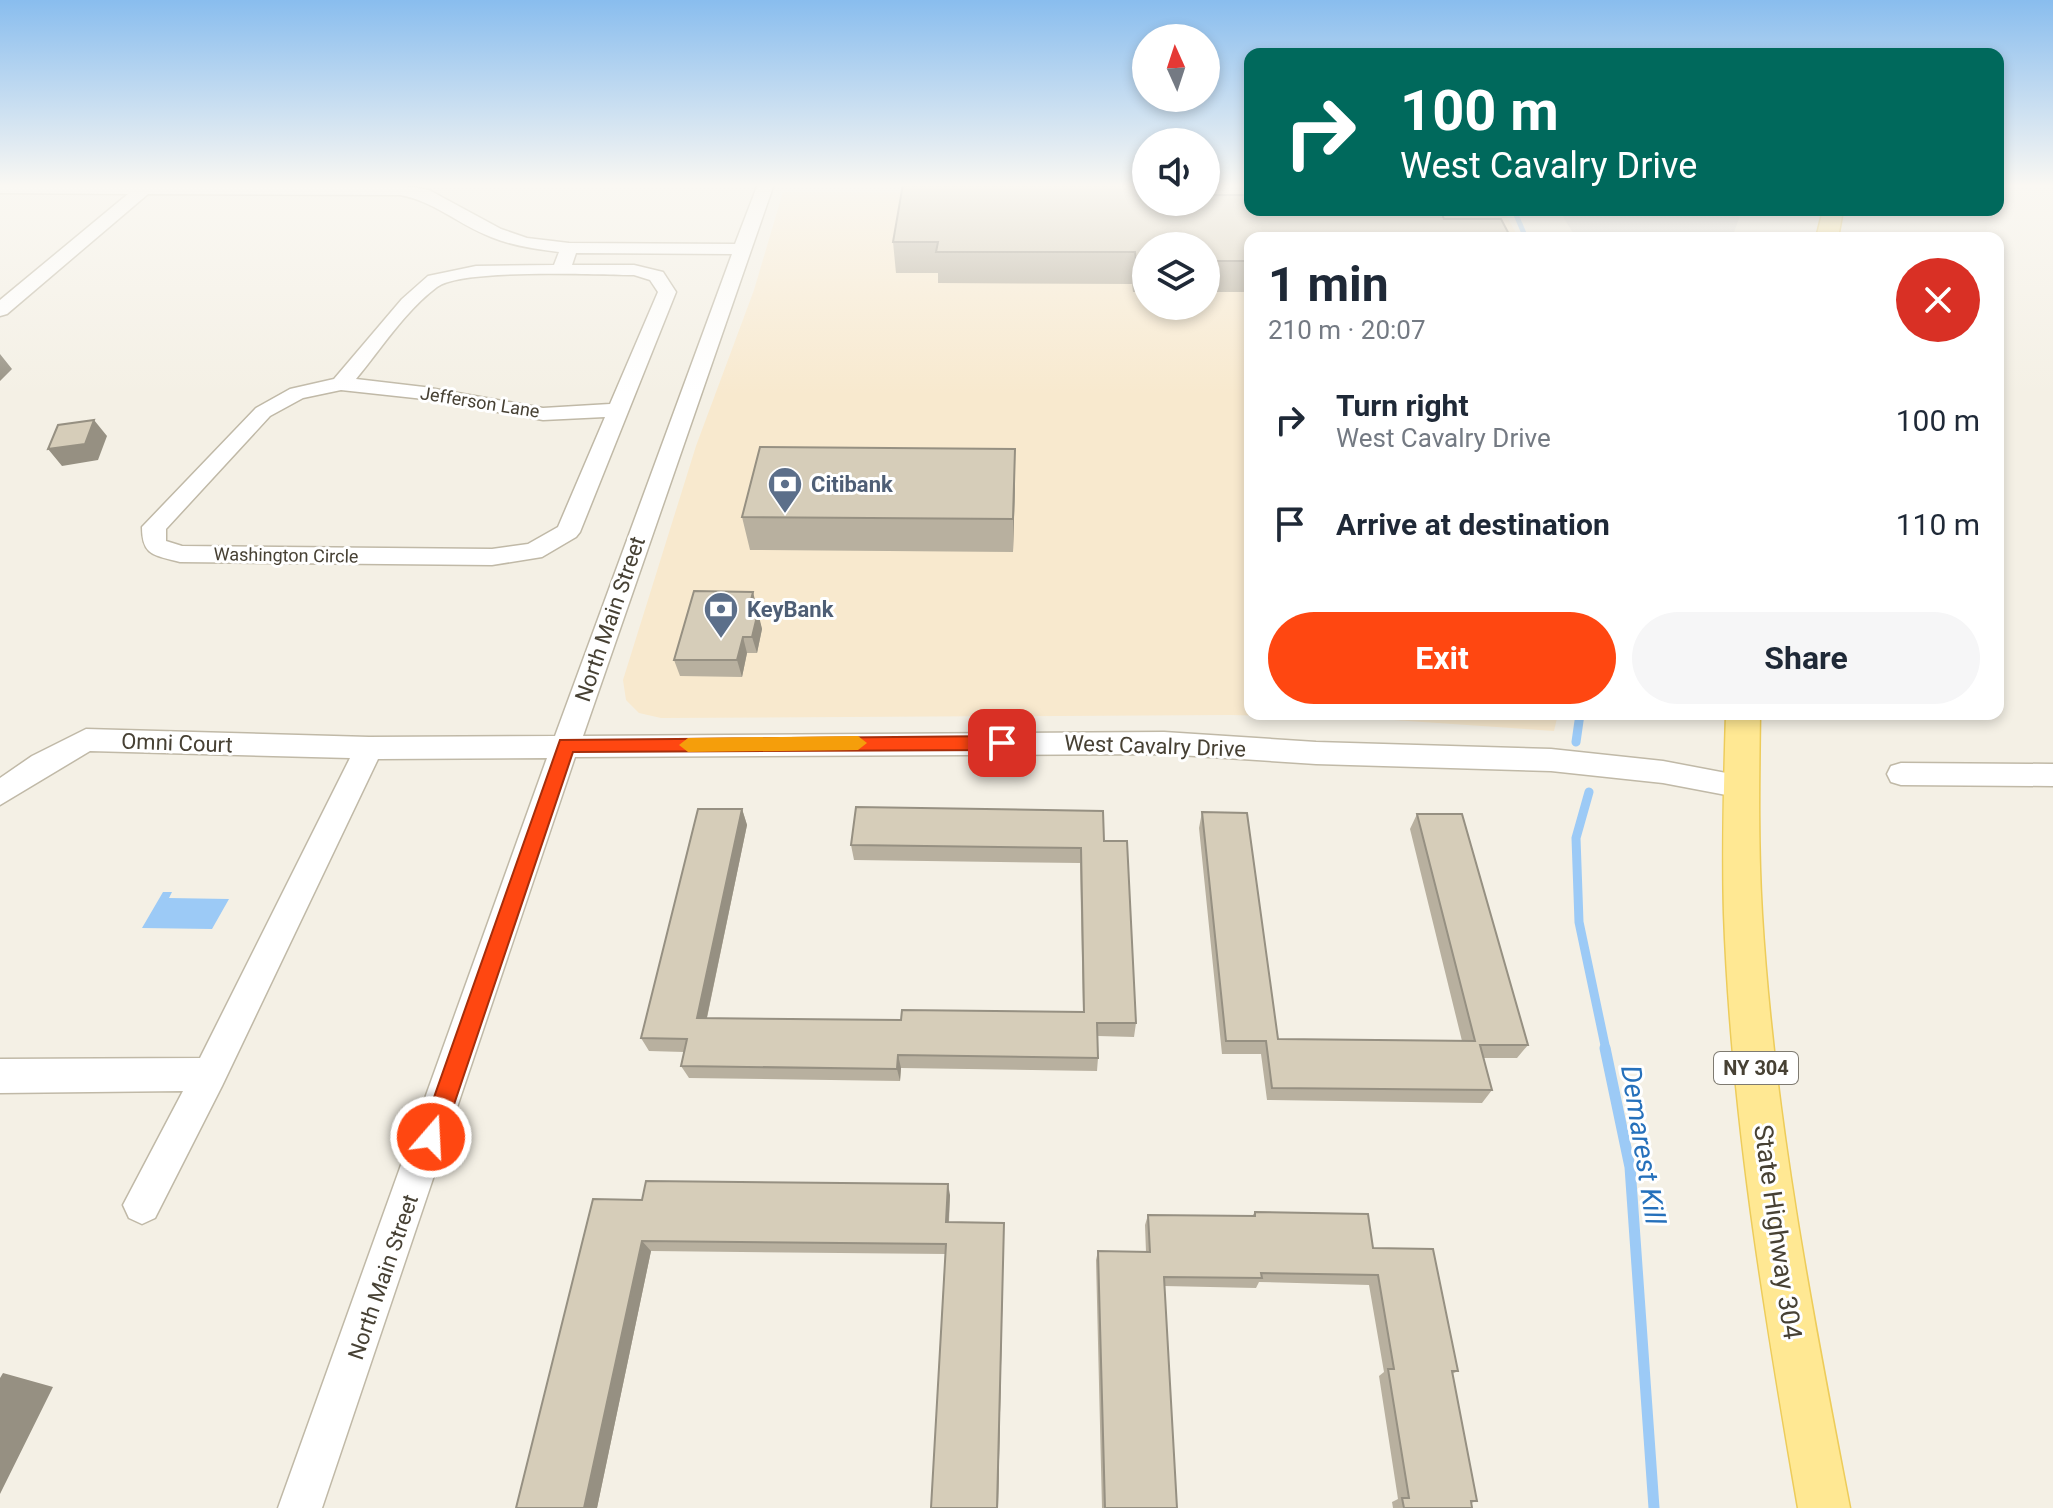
<!DOCTYPE html>
<meta charset="utf-8">
<style>
:root{--surface:#fff;--page:#f6f6f7;--text:#1f2937;--muted:#747a83;--accent:#ff4711}
body{margin:0;font-family:Roboto,sans-serif;background:var(--page);color:var(--text);height:100vh;display:flex;flex-direction:column;font-size:30px;white-space:nowrap}
*{box-sizing:border-box;margin:0}
p{font-size:26px;color:var(--muted)}
.icon{flex:none;width:44px;height:44px;fill:none;stroke:currentColor;stroke-width:2;stroke-linecap:round;stroke-linejoin:round}
.map{position:relative;flex:1;overflow:hidden}
.drawer{position:absolute;left:1244px;top:232px;width:760px;height:488px;display:flex;flex-direction:column;background:var(--surface);border-radius:16px;box-shadow:0 4px 12px #0003}
.drawer>*{flex:none}
.hud{position:absolute;left:1244px;top:48px;width:760px;height:168px;border-radius:16px;box-shadow:0 4px 12px #0003;background:#00695c;color:#fff;overflow:hidden}
.needle{width:52px;rotate:357deg}
.controls{position:absolute;left:1132px;top:24px;display:grid;gap:16px}
.controls a{display:grid;place-items:center;width:88px;height:88px;border-radius:50%;background:var(--surface);box-shadow:0 4px 12px #0003;font-size:40px}
.pin{position:absolute;display:grid;place-items:center;width:68px;height:68px;color:#fff;margin:-34px;border-radius:16px;box-shadow:0 4px 12px #0006}
.me{position:absolute;width:88px;margin:-44px;rotate:19deg;stroke-linejoin:round;filter:drop-shadow(0 0 6px #0008)}
.turn{display:flex;align-items:center;gap:28px;height:168px;padding:0 24px;font-size:36px}
.turn .icon{width:104px;height:104px;stroke-width:2.5}
.turn b{display:block;font-size:56px;line-height:68px}
.round{display:grid;place-items:center;flex:none;width:84px;height:84px;border-radius:42px;background:var(--page)}
.summary{display:flex;align-items:center;justify-content:space-between;height:136px;padding:0 24px}
h1{font-size:48px;font-weight:700;line-height:60px}
.cta{display:flex;gap:16px;margin-top:auto;padding:16px 24px}
.cta a{flex:1;height:92px;border-radius:48px;background:var(--accent);color:#fff;font-size:32px;font-weight:700;line-height:92px;text-align:center}
.cta a+a{background:var(--page);color:var(--text)}
ul{padding:0;list-style:none}
li{display:flex;align-items:center;gap:24px;height:104px;padding:0 24px}
li div{flex:1}
li b{display:block;font-size:30px}
li em{font-style:normal}
.map>svg:first-child{display:block}
</style>
<div class="map">
<svg width="2053" height="1508" viewBox="0 0 2053 1508">
<rect width="100%" height="100%" fill="#f4f0e5"/>
<path fill="#f8e9ce" fill-rule="evenodd" d="M783,192L1146,193V202H1206V193H1250V210H1503L1519,238H1250V714H1558L1554,731L1364,718L1230,715L661,718L639,713L626,700L623,680L696,446L754,290ZM1146,246H1206V306H1146Z"/>
<path fill="#e4e2dd" d="M1559,210H1740L1741,213L1732,238H1576Z"/>
<path fill="#9ccaf6" d="M163,892H172L169,898L229,899L212,929L142,928Z"/>
<g fill="none" stroke-linecap="round" stroke-linejoin="round">
<path stroke="#9ccaf6" stroke-width="5" d="M1514,210L1526,238"/>
<path stroke="#9ccaf6" stroke-width="9" d="M1576,742L1580,714
M1589,792L1576,838L1579,922L1606,1050"/>
<path stroke="#9ccaf6" stroke-width="11" d="M1605,1048L1630,1167L1654,1508"/>
<g stroke="#c0b9a7" stroke-width="3">
<path id="minor" d="M0,184L400,185L429,190L501,229L527,238L569,243L735,244L758,184H774L583,736L1164,732L1316,742L1551,749L1663,761L1742,776L1752,779L1756,787L1752,795L1742,798L1663,783L1551,771L1316,764L1164,754L575,757L322,1508H278L547,758L378,759L222,1086L155,1218L142,1224L129,1218L123,1205L183,1091L0,1093V1059L200,1058L350,758L90,751L0,805V778L32,756L86,729L369,737L555,736L732,254L576,253L572,265H634L663,272L676,292L580,532L576,537L542,557L492,565L180,562C154,555 142,556 142,527L256,408L290,389L334,379L402,299L428,276L476,266L554,265L559,252C535,249 513,246 491,237C459,225 434,201 400,195L148,194L7,314L0,316V300L128,194L0,193ZM634,275L650,280L658,292L610,404L543,408L424,387L356,379C381,349 405,311 437,287C463,268 596,275 634,275ZM341,390L424,399L543,420L605,417L558,527L528,544L492,549L182,546L166,541V529L270,416L303,398Z
M1901,763L2053,764V786L1901,785L1891,782L1887,774L1891,766Z"/>
</g>
<g stroke="#edcc5a" stroke-width="3">
<path id="major" d="M1823,210H1843L1838,238H1816Z
M1726,714H1760C1759,781 1758,847 1762,914C1774,1114 1812,1312 1850,1508H1798C1764,1311 1731,1113 1724,914C1722,847 1724,781 1726,714Z"/>
</g>
<use href="#minor" fill="#fff" fill-rule="evenodd"/>
<use href="#major" fill="#ffe893" fill-rule="evenodd"/>
</g>
<path fill="#b8b09f" d="M1146,202L1250,238V292H1206V246H1146V292H1133L1132,284L938,283V273H896L893,242Z
M1015,482L1013,552L750,550L742,517Z
M757,608V612L762,629L757,653H747L742,677L680,676L674,660Z
M742,809L747,825L707,1018L901,1020L1083,1012L1080,863L854,860L851,845L1104,841L1136,1023L1134,1037L1098,1036V1058L1097,1071L901,1068L900,1081L689,1078L681,1066L684,1052L649,1051L641,1038Z
M1202,812L1278,1039L1462,1041L1410,829L1417,814L1528,1045L1517,1058H1483L1492,1090L1482,1103L1267,1100L1261,1054H1222L1199,828Z
M950,1195L949,1222L1004,1223L998,1508H931L945,1254L651,1251L597,1508H516L642,1200Z
M1255,1212L1373,1248L1458,1371L1452,1374L1477,1501L1471,1503L1472,1508H1393L1392,1502L1398,1499L1379,1376L1384,1372L1369,1285L1259,1282L1256,1288L1164,1286L1177,1508H1102L1096,1260L1098,1251L1146,1252L1145,1225L1148,1215L1252,1216Z"/>
<path fill="#969082" d="M0,354L12,369L0,381Z
M94,420L107,436L98,460L62,466L48,449Z
M1015,449V482L1013,552V519Z
M753,592L757,608L753,629L748,612Z
M758,612L762,629L757,653L752,637Z
M743,637L747,653L742,677L737,660Z
M742,809L747,825L704,1031L697,1018Z
M898,1055L901,1068L900,1081L897,1069Z
M948,1184L950,1195L948,1232L946,1222Z
M1004,1223L998,1508H997Z
M642,1241L651,1251L597,1508H584Z
M3,1373L53,1387L0,1494V1378Z"/>
<path fill="#d6cdb9" stroke="#969082" stroke-width="2" d="M903,184H1146V202H1206V195H1250V210H1373L1374,213L1442,214L1444,219H1501L1511,238H1250V261H1206V246H1146V261H1136L1135,252H936L938,242H893Z
M94,420L85,444L48,449L58,425Z
M760,447L1015,449L1013,519L742,517Z
M694,591L753,592L748,612H758L752,637H743L737,660H674Z
M856,807L1103,811L1104,841H1127L1136,1023H1097L1098,1058L898,1055L897,1069L681,1066L687,1039L641,1038L698,809H742L697,1018L901,1020L902,1010L1084,1012L1081,848L851,845Z
M1202,812L1247,813L1278,1039L1475,1041L1417,814H1462L1528,1045H1480L1492,1090L1272,1088L1266,1041H1226Z
M646,1181L948,1184L946,1222L1004,1223L997,1508H931L946,1244L642,1241L584,1508H516L593,1199L642,1200Z
M1255,1212L1368,1214L1373,1248L1433,1249L1458,1371H1452L1477,1501H1471L1472,1508H1404L1402,1498H1409L1388,1369H1394L1378,1275L1261,1273L1262,1278L1164,1277L1177,1508H1105L1098,1251L1150,1252L1148,1215L1255,1216Z"/>
<linearGradient id="sky" x2="0" y2="1"><stop stop-color="#89bdee"/><stop offset="0.47" stop-color="#faf8f3"/><stop offset="1" stop-color="#faf8f3" stop-opacity="0"/></linearGradient>
<rect width="2053" height="395" fill="url(#sky)"/>
<path fill="#ff4711" stroke="#a62e0b" stroke-width="2" d="M1002,736L1011,743L1002,750L573,752L443,1137L440,1145L431,1149L423,1145L420,1137L560,740Z"/>
<path fill="#f59e0b" d="M858,736L867,743L858,750L688,752L679,745L688,738Z"/>
<defs>
<g id="bank-pin" transform="scale(1.8)"><path d="M0 17L-7.5 6A9.5 9.5 0 1 1 7.5 6Z" fill="#5c6f8a" stroke="#fff"/><path d="M-6-4H6V4H-6ZM0-2.3a2.3 2.3 0 1 0 0 4.6a2.3 2.3 0 1 0 0-4.6Z" fill="#fff"/></g>
</defs>
<g fill-rule="evenodd">
<use href="#bank-pin" x="785" y="484"/>
<use href="#bank-pin" x="721" y="609"/>
</g>
<g text-anchor="middle" dominant-baseline="central" stroke-width="6" stroke-linejoin="round" paint-order="stroke">
<g font-size="18" fill="#474134" stroke="#fff">
<text transform="translate(480 402) rotate(9)">Jefferson Lane</text>
<text transform="translate(286 555) rotate(1)">Washington Circle</text>
</g>
<rect fill="#fff" stroke="#7e7a71" stroke-width="2" x="1714" y="1052" width="84" height="32" rx="6"/>
<g font-size="20" font-weight="bold" fill="#474134">
<text x="1756" y="1068">NY 304</text>
</g>
<g font-size="22" font-weight="bold" fill="#4e5e75" stroke="#fff" text-anchor="start">
<text x="811" y="484">Citibank</text>
<text x="747" y="609">KeyBank</text>
</g>
<g font-size="22" fill="#474134" stroke="#fff">
<text transform="translate(610 619) rotate(-71)">North Main Street</text>
<text transform="translate(177 743) rotate(2)">Omni Court</text>
<text transform="translate(1155 746) rotate(2)">West Cavalry Drive</text>
<text transform="translate(383 1277) rotate(-71)">North Main Street</text>
</g>
<g font-size="26" fill="#474134" stroke="#fff">
<text transform="translate(1778 1232) rotate(82)">State Highway 304</text>
</g>
<g font-size="28" font-style="italic" fill="#2570bb" stroke="#fff">
<text transform="translate(1643 1145) rotate(81)">Demarest Kill</text>
</g>
</g>
</svg>
<div class="controls">
<a><svg class="needle" viewBox="-14 -14 28 28"><path d="M0-13l5 13h-10z" fill="#e53935"/><path d="M0 13l5-13h-10z" fill="#747a83"/></svg></a>
<a><svg class="icon" aria-label="sound" viewBox="0 0 24 24"><path d="M4 9h4l5-4v14l-5-4H4zM17 9q2 3 0 6"/></svg></a>
<a><svg class="icon" aria-label="layers" viewBox="0 0 24 24"><path d="M12 4l9 5-9 5-9-5zM3 14l9 5 9-5"/></svg></a>
</div>
<div class="pin" style="left:1002px;top:743px;background:#d93025"><svg class="icon" aria-label="arrive" viewBox="0 0 24 24"><path d="M6 21V4h12l-3 4 3 4H6"/></svg></div>
<svg class="me" style="left:431px;top:1137px" viewBox="-20 -20 40 40"><circle r="17" fill="#ff4711" stroke="#fff" stroke-width="3"/><path d="M0-11L8 9 0 5-8 9z" fill="#fff"/></svg>
<div class="hud">
<div class="turn"><svg class="icon" aria-label="right" viewBox="0 0 24 24"><path d="M7 20v-9h11M14 6l5 5-5 5"/></svg><div><b>100 m</b>West Cavalry Drive</div></div>
</div>
<section class="drawer">
<div class="summary"><div><h1>1 min</h1><p>210 m · 20:07</p></div><a class="round" style="background:#d93025;color:#fff"><svg class="icon" aria-label="close" viewBox="0 0 24 24"><path d="M6 6l12 12M18 6L6 18"/></svg></a></div>
<ul>
<li><svg class="icon" aria-label="right" viewBox="0 0 24 24"><path d="M7 20v-9h11M14 6l5 5-5 5"/></svg><div><b>Turn right</b><p>West Cavalry Drive</p></div><em>100 m</em></li>
<li><svg class="icon" aria-label="arrive" viewBox="0 0 24 24"><path d="M6 21V4h12l-3 4 3 4H6"/></svg><div><b>Arrive at destination</b></div><em>110 m</em></li>
</ul>
<div class="cta"><a>Exit</a><a>Share</a></div>
</section>
</div>
